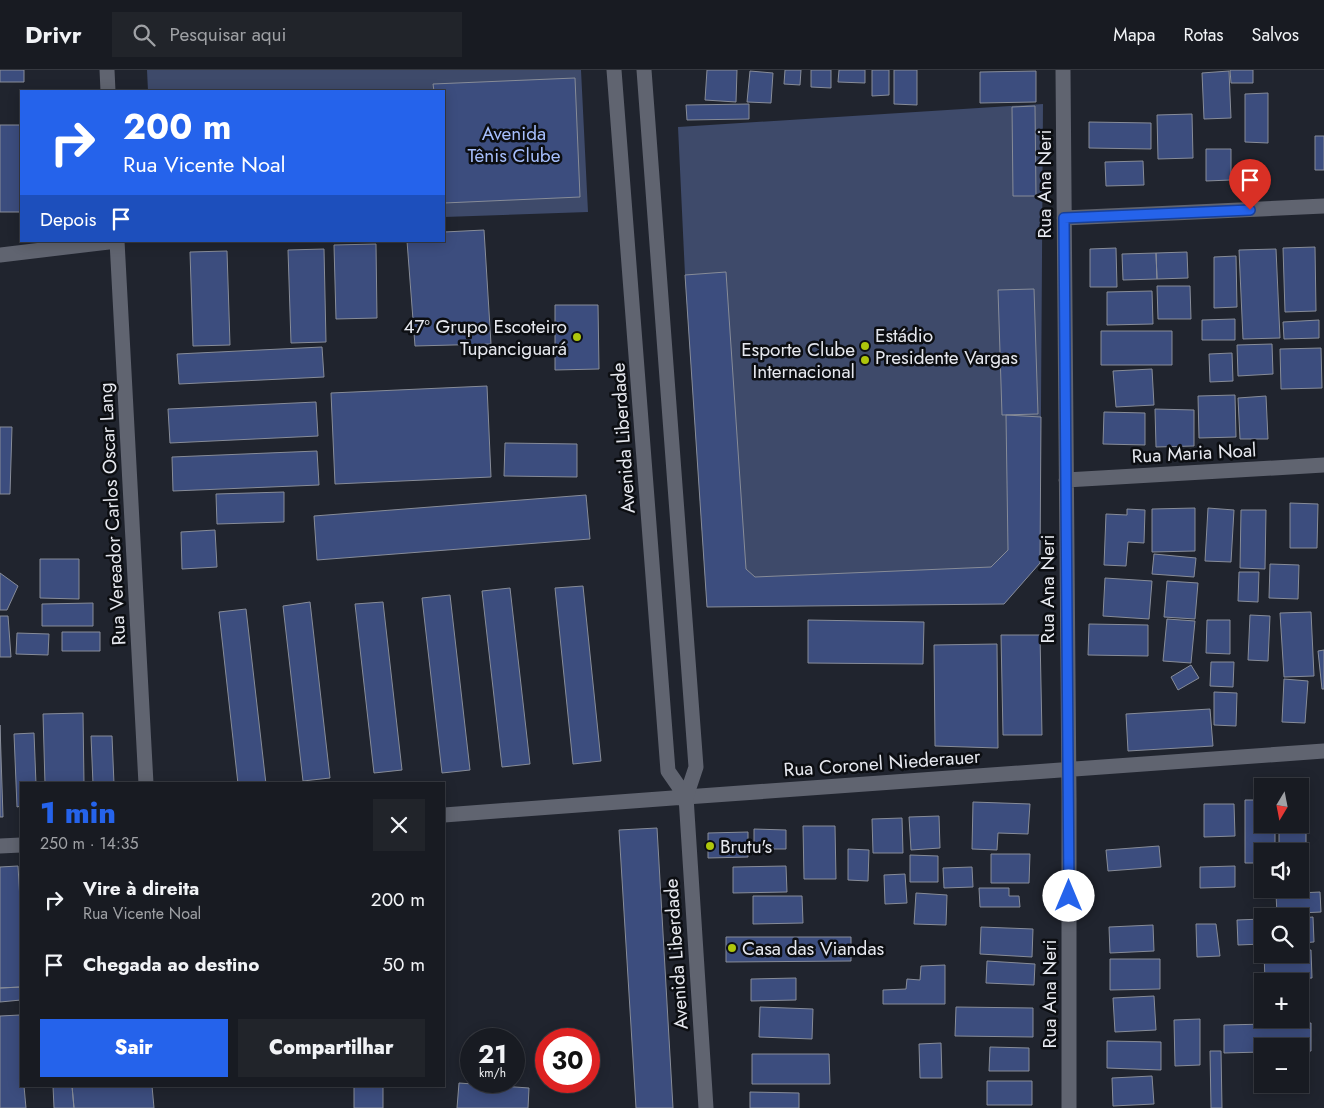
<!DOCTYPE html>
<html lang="pt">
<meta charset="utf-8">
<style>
:root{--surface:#181b22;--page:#21242a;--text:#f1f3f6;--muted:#9fa1a5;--line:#363940;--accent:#2563eb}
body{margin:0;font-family:Jost,sans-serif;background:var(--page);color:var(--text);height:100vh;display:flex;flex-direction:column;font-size:19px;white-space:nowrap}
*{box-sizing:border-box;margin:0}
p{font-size:16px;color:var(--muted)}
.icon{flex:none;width:28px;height:28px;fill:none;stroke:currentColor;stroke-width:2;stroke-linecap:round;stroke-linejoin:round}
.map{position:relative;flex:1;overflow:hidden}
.panel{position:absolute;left:20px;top:712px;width:425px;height:305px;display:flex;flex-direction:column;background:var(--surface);border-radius:0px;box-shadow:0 2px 12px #0003,0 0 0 1px var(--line)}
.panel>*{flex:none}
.banner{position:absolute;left:20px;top:20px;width:425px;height:152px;border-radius:0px;box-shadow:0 2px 12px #0003,0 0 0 1px var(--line);background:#2563eb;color:#fff;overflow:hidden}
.needle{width:32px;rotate:190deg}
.fabs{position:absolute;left:1254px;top:708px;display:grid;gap:10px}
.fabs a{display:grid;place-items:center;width:55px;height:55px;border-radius:0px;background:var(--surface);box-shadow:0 2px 12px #0003,0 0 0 1px var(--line);font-size:25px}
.speed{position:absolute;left:460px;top:958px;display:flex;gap:10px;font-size:25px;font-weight:700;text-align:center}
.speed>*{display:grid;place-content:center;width:65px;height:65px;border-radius:50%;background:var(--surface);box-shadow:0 2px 12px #0003,0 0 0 1px var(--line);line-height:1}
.speed small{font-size:12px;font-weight:400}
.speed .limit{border:8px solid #d22;background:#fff;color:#111}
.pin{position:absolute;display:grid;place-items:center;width:42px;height:42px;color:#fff;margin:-51px -21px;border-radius:50% 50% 50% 0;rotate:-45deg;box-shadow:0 0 5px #0007}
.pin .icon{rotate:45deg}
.me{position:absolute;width:55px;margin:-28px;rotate:0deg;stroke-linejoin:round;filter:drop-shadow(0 0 4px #0008)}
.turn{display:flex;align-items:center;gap:18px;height:105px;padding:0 20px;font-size:22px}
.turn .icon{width:65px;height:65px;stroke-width:2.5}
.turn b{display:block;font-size:35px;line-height:42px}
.then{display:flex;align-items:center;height:48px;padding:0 20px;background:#0003;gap:10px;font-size:19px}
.round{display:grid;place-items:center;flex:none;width:52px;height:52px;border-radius:0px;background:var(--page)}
.overview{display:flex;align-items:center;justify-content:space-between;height:85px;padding:0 20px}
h1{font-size:30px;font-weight:800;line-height:38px;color:var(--accent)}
.primary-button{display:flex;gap:10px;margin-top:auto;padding:10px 20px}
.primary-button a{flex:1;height:58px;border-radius:0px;background:var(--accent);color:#fff;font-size:20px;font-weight:800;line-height:58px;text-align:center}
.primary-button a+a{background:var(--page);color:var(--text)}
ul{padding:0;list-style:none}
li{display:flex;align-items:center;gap:15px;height:65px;padding:0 20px}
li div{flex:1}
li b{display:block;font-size:19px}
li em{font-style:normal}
header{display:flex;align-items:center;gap:30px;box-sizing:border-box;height:70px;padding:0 25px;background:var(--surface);border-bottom:1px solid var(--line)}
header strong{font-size:24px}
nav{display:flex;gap:28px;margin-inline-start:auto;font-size:18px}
.search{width:350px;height:45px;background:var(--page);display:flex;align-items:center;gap:12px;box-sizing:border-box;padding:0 18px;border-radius:0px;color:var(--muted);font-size:19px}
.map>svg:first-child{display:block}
</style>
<header>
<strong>Drivr</strong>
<div class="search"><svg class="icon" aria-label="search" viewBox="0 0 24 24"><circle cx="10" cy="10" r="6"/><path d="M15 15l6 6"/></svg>Pesquisar aqui</div>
<nav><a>Mapa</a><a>Rotas</a><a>Salvos</a></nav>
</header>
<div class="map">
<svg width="1324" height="1038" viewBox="0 0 1324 1038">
<rect width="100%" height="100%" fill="#20242e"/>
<path fill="#3e4a6a" d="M147,0H581L588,142L444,147V21H148Z
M1043,34L1040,493L1004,534L707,537L685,205L678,57Z"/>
<path fill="#3c4d7e" stroke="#878c98" d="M0,0H24V12H0Z
M707,0H737L736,32L705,30Z
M785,0H801L800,15L784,14Z
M811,0H831V18L811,17Z
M839,0H865V13L838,12Z
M872,0H889V25L872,26Z
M894,0H917V35L894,34Z
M1230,0H1253V13H1231Z
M750,1L773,3L771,33L747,32Z
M1036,1V32L980,33V2Z
M1229,1L1231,48L1204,49L1202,3Z
M575,8L580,127L444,133V21H434L433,14Z
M1268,23V73L1245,72V24Z
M749,34V49L687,50L686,35Z
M1035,36L1036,126H1013L1012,37Z
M1192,44L1193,88L1158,89L1157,45Z
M1089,52L1151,53V79L1089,78Z
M0,55H21V142H0Z
M1315,66H1324V100H1315Z
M1206,79H1231V110L1206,111Z
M1143,91L1144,115L1106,116L1105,92Z
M484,160L491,274L415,276L407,171H444V162Z
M376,174L377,248L336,249L334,175Z
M1315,177L1316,241L1285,242L1283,178Z
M1116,178L1117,217H1090V179Z
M324,179L326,272L291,273L288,180Z
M1276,179L1280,268L1243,269L1239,180Z
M227,181L230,275L193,276L190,182Z
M1187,182L1188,208L1157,209L1156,183Z
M1156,183L1157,209L1123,210L1122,184Z
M1236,186L1237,237L1214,238V187Z
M726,202L746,499L755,507L991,497L1008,480L1006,345L1041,347L1040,493L1004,534L707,537L685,205Z
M1157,216H1190L1191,249H1158Z
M1034,219L1038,344L1002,345L998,220Z
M1152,221L1153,254L1107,255V222Z
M555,235H598L599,299L555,300Z
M1235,249V270H1202V250Z
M1319,250V268L1284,269L1283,252Z
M1101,261H1172V295H1101Z
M1272,274L1273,304L1238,306L1237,275Z
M322,277L324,307L179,314L177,284Z
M1321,278L1322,318L1281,319L1280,279Z
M1232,283L1233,311L1210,312L1209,284Z
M1152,299L1154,335L1116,337L1113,301Z
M487,316L491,407L335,414L331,323Z
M1235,325L1236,367L1199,368L1198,326Z
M1266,326L1268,369H1240L1238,328Z
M316,332L318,366L170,373L168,339Z
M1155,339L1194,340V376L1156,377Z
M1104,342L1145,343V375L1103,374Z
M0,357H12L10,424H0Z
M505,373L577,374V407L504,406Z
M317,381L319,415L173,421L172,387Z
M284,422V452L217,454L216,424Z
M586,425L590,469L317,490L314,446Z
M1290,433L1318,434L1317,478H1290Z
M1195,438V481L1152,482V439Z
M1208,438L1234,440L1231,492L1205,491Z
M1127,439L1145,440L1144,473L1128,472L1126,496L1104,495L1106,444L1127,445Z
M1241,440H1266L1265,499L1240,498Z
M215,460L217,497L182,499L181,462Z
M1154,484L1196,488L1194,507L1152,504Z
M40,489H79V529L40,528Z
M1270,494L1299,495L1298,529L1269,528Z
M1239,502H1259L1258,532L1238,531Z
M0,503L18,516L7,540H0Z
M1105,508L1152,511L1149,549L1103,546Z
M1167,511L1198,513L1195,549L1164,547Z
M583,516L601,691L573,694L555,518Z
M510,518L530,694L502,697L482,521Z
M450,525L470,700L442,703L422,528Z
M310,532L330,708L303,711L283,536Z
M383,532L402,700L374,703L355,534Z
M93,533V556H42V534Z
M246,539L266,714H238L219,542Z
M1311,542L1314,606L1284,607L1280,543Z
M1250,545L1270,546L1268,591L1248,590Z
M0,546H8L11,587H0Z
M1167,549L1195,551L1191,593L1163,591Z
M808,550L924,552L923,594L808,593Z
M1207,550H1230V584L1206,583Z
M1089,554L1148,555V586L1088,585Z
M62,562H100V581H62Z
M17,563L49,564L48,585L16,584Z
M1001,565H1040L1042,665H1003Z
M997,574L998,678L935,676L934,575Z
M1324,580V619H1322L1318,581Z
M1211,592H1234L1233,617L1210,616Z
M1191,595L1199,608L1178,620L1171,607Z
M1284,609L1308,611L1305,653L1282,652Z
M1214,622L1237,623L1236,656L1214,655Z
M1210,639L1213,676L1128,681L1126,644Z
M83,643L84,714H45L43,644Z
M0,655L3,747H0Z
M34,663L36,714H21V736L17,737L14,664Z
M91,666H112L114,714H93Z
M1245,730H1262V754H1275V781H1262V793H1245Z
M1300,731H1306V786H1300V781H1279V754H1300Z
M973,732L1030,734L1028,764L998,763L997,780L972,779Z
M1204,734H1234L1235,766L1204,767Z
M939,746L940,778L911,780L909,747Z
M902,748L903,783H873L872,749Z
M803,756H835L836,809H804Z
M657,758L673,1038H636L619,760Z
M754,759L786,760V779H754Z
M748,762V787L708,788V763Z
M1159,776L1161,797L1108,801L1106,780Z
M848,779L869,780L868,811L848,810Z
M991,784H1030L1029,813H991Z
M910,785L938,786V812H910Z
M18,796L21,847V917L0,918V797Z
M786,796L787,822L733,823V797Z
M1235,796V817L1200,818V797Z
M972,797L973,817L944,818L943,798Z
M905,804L907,833L885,834L884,805Z
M979,818H1009V826H1019L1020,837H980Z
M1320,822L1321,842L1277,844L1276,824Z
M916,823L947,825L946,855L914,854Z
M753,826H802L803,853L753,854Z
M1313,847L1314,872L1300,873V848Z
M1262,849V874L1238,875L1237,850Z
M1196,854H1216L1220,886L1197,887Z
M1153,855L1154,881L1110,883L1109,857Z
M981,857L1033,859L1032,887L980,884Z
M726,867H851V891L726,892Z
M1300,880H1311L1312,908L1265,910L1264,884H1300Z
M1110,889H1160V919L1110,920Z
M987,891L1035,894L1034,915L986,913Z
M945,895V934H883V920L906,919L907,909L920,910L921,896Z
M796,908V930L751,931V909Z
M21,917V930L0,932V918Z
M1300,920H1306V944H1300Z
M1154,926L1156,960L1115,962L1113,928Z
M760,937L813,939L812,969L759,967Z
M956,937L1033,938V967L955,966Z
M20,945L21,1016H24L26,1038H0V946Z
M1200,949V995L1175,996L1174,950Z
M1311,953V981L1300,982V976H1262V982L1224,983V955Z
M1107,971L1161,972V1000L1107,998Z
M941,973L942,1008H920L919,974Z
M990,977L1029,978V1001H989Z
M1210,981H1221L1222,1038H1211Z
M752,984H829L830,1014H752Z
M1152,1006L1154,1034L1113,1036L1112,1008Z
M987,1011H1032V1035H987Z
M459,1013L529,1018L528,1038H457Z
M53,1016H72L74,1038H54Z
M72,1016H152L154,1038H74Z
M354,1016H383V1038H354Z
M750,1022L799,1023V1038H750Z"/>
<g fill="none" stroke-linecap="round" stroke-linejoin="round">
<path stroke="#606470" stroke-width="15" d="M107,0L108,21
M1063,0L1069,728V1038
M1064,148L1324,136
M0,185L117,171L146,714
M1066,410L1324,395
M686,727L1324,681"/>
<path stroke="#606470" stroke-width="15" d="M614,0L668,701L686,727
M644,0L696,697L686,727L706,1038
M444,745L686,727
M0,776L21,775"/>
</g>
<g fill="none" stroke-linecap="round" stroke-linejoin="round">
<g stroke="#184099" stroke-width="12">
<path id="route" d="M1069,826L1064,148L1250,140"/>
</g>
<use href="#route" stroke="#2563eb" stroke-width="9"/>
</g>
<g fill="#aec60c" stroke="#0c0e12" stroke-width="2">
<circle cx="577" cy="267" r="5"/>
<circle cx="865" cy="276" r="5"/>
<circle cx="865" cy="290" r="5"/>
<circle cx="710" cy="776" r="5"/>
<circle cx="732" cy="878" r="5"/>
</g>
<g text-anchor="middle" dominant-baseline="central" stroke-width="5" stroke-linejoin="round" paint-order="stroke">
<g font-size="19" fill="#a6befb" stroke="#0c0e12">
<text x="514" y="63">Avenida<tspan x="514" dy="22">Tênis Clube</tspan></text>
</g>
<g font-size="19" fill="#e6e8ef" stroke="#0c0e12">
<text transform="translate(1044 114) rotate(-90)">Rua Ana Neri</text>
<text transform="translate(623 368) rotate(-94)">Avenida Liberdade</text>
<text transform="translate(1194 383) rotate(-3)">Rua Maria Noal</text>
<text transform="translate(112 444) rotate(-93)">Rua Vereador Carlos Oscar Lang</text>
<text transform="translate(1047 519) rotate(-90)">Rua Ana Neri</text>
<text transform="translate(882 693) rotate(-4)">Rua Coronel Niederauer</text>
<text transform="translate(676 884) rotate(-94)">Avenida Liberdade</text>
<text transform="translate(1049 924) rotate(-90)">Rua Ana Neri</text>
</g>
<g font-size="19" fill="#e6e8ef" stroke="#0c0e12" text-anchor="start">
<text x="567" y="256" text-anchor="end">47º Grupo Escoteiro<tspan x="567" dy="22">Tupanciguará</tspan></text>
<text x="875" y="265">Estádio<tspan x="875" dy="22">Presidente Vargas</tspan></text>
<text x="855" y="279" text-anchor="end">Esporte Clube<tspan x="855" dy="22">Internacional</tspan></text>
<text x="720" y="776">Brutu's</text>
<text x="742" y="878">Casa das Viandas</text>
</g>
</g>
</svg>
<div class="fabs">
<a><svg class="needle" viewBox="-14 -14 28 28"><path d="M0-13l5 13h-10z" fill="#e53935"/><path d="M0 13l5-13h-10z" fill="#9fa1a5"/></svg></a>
<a><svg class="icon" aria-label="sound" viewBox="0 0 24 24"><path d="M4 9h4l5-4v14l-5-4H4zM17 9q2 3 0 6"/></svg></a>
<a><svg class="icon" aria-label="search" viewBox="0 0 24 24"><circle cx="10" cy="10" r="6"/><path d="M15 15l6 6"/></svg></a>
<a>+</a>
<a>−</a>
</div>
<div class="speed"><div>21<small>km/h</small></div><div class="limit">30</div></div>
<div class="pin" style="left:1250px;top:140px;background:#d93025"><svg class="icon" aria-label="arrive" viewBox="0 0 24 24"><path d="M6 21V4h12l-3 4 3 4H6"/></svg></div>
<svg class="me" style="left:1069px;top:826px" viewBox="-20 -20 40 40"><circle r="19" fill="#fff"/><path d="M0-13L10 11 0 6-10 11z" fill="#2563eb"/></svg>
<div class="banner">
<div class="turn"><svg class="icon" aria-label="right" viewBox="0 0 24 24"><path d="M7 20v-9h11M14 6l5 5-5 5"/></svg><div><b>200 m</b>Rua Vicente Noal</div></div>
<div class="then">Depois<svg class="icon" aria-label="arrive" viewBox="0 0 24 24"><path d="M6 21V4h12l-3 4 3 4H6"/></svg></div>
</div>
<section class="panel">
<div class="overview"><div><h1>1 min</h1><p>250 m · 14:35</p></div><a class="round"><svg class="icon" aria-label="close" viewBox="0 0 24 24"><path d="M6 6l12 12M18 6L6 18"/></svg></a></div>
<ul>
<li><svg class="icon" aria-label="right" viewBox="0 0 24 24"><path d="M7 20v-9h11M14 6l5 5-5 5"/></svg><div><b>Vire à direita</b><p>Rua Vicente Noal</p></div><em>200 m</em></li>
<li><svg class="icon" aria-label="arrive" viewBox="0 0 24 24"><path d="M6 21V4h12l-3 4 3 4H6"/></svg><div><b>Chegada ao destino</b></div><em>50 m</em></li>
</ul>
<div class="primary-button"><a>Sair</a><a>Compartilhar</a></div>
</section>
</div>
